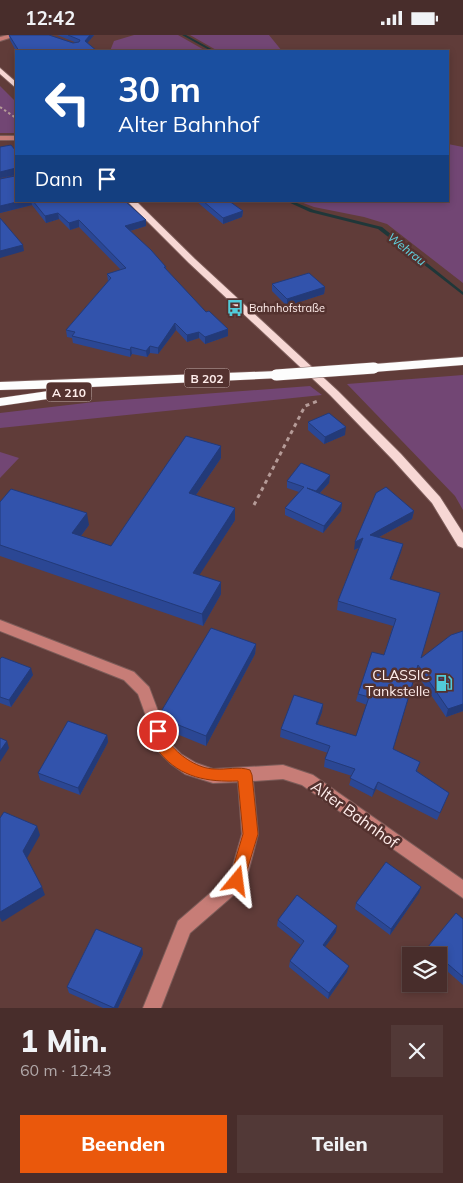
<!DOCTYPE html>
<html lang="de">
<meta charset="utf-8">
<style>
:root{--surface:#482d2b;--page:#523937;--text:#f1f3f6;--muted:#b1a8a9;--line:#604947;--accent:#ea580c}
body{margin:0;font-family:Mulish,sans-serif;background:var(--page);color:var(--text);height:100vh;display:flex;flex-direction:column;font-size:19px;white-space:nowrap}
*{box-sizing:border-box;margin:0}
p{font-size:16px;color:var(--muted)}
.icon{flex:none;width:28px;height:28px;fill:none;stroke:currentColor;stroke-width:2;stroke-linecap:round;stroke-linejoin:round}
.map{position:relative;height:973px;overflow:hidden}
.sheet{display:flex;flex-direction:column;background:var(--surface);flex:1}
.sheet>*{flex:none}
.guide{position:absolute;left:15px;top:15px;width:434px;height:152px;border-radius:0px;box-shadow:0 2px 8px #0003,0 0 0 1px var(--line);background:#1a4fa0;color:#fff;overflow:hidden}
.buttons{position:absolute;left:402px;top:912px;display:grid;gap:10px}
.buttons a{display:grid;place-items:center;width:45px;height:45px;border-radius:0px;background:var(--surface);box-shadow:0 2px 8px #0003,0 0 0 1px var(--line);font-size:25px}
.pin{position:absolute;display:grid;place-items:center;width:42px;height:42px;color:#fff;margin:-21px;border:2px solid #fff;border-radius:50%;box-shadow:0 1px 5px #0007}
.me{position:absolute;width:55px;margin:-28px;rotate:16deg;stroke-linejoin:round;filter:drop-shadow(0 0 4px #0008)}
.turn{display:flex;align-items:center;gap:18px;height:105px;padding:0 20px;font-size:22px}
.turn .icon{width:65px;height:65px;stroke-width:2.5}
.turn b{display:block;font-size:35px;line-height:42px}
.then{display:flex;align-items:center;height:48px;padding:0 20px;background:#0003;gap:10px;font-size:19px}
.round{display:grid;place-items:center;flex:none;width:52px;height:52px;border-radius:0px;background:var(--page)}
.head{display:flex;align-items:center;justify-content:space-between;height:85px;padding:0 20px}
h1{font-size:30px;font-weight:800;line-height:38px}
.primary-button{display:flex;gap:10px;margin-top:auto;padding:10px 20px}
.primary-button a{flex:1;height:58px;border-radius:0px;background:var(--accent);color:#fff;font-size:20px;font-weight:800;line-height:58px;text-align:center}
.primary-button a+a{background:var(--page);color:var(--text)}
.status{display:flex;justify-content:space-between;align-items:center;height:35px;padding:0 25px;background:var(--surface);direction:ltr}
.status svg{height:14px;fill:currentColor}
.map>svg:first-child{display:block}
</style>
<div class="status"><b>12:42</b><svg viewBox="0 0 49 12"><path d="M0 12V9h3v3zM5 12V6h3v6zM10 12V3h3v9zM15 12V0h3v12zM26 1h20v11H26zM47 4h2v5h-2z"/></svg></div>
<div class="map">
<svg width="463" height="973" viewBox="0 0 463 973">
<rect width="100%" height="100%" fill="#603c39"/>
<path fill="#724674" d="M134,0H178L206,16H110L114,6Z
M190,0H269L282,16H218Z
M0,51L16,67V98H0Z
M448,109L463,112V248L387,189L364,182L314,172L298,166H448Z
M463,340V475L455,461L347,349Z
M310,351L322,360L0,393V378L94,367Z
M0,417L19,423L0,443Z"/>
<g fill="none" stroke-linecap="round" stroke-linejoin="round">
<path fill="#1f3739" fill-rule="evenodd" d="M182,0H186L215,16H211Z
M286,166H292L314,175L382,192L463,257V260L378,194L310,177Z"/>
<g stroke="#7c5c59" stroke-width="2">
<path id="minor" d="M8,0H19L0,6V2Z
M0,101H16V105H0Z
M0,585L134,637L149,652L170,708L181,719L196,728L213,734L283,730L313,740L463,845V863L302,750L283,744L253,746L258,799L246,846L243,852L190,898L161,973H143L178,886L230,841L242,799L238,747L213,748L185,739L171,729L159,717L138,659L124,645L0,596Z"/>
</g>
<g stroke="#7c5c59" stroke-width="2">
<path id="major" d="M0,33L16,47V53L0,39Z
M127,166H136L195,224L338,356L401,419L440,462L463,498V513L458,511L432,468L393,425L330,360L189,228Z"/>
</g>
<g stroke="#7c5c59" stroke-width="1">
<path id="highway" d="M463,322V330L374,337L368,333L374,329Z
M276,336L282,340L281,343L70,353L77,357L75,360L0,371V363L69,353L0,355V347Z"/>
</g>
<path stroke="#b59b98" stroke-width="2" stroke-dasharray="2.5 2.5" stroke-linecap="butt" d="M0,72L16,83"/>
<path stroke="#b59b98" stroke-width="3" stroke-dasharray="4 4" stroke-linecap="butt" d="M254,470L305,371L320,365"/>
<use href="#minor" fill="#c77d77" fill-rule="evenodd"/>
<use href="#major" fill="#f7d7d4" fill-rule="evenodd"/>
<use href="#highway" fill="#fdfdfd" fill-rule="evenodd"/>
<g stroke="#7c5c59" stroke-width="12" stroke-linecap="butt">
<path id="highway-bridge" d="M276,340L374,333"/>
</g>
<use href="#highway-bridge" stroke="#fdfdfd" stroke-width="11"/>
</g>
<path fill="#2b4794" d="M9,0L73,8H77L57,0H94L87,8L97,16H16L10,5Z
M0,112L16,116V166H106L146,185V191L130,196L166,232V235L206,277L228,294V301L205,309L199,303L187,307L176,295L158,319L150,318L147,322L132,319L130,322L73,308L72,303L67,302L66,295L108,246L107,239L121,235L79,192L70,195L59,184L46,188L32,170L0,178V144L15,141L16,140L0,143Z
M196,166H229L243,176L242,182L223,189Z
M272,249L325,252L324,259L287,271L272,256Z
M308,387L345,400L324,409L308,395Z
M221,411V423L196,460L235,485L199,540L221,559L203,591L0,521V467L89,490L81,501L111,511Z
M330,440L329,448L320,458L342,468L341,476L323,498L285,480V473L299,457L287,453V446Z
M414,476L412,484L379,502L403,509L401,517L391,544L422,623L463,596V676L446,682L416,638L393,714L420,727L417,736L449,758L446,765L437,785L376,754L372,762L349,750L352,741L324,732L325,724L328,718L280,702L281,694L323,669L322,677L317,689L356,701L367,670L356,666L358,659L384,620L393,591L337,575L338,566L359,513L354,515Z
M256,609L255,619L206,711L167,695L163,685L162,675Z
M0,624L33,640L11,672L0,668Z
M107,700L108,707L80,760L40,745L38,738Z
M421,852L419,858L390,900L355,874L356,868Z
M463,884V950L439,929V921H430L426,917L428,912Z
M278,885L336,897L325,912L347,937L328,964L289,932L290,926L301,910L277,891Z
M142,913L143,919L118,973H103L69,958L67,952Z"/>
<path fill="#233a78" d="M90,0H94L85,11V6Z
M16,133V140L0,143V137Z
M21,166H31L32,170L0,178V171Z
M243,176L242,182L223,189V183Z
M58,178L59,184L46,188L45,181Z
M79,185V192L70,195L69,188Z
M146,185V191L126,197L125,191Z
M23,210L24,216L0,223V216Z
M325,252L324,259L287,271V264Z
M175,288L176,295L158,319V313Z
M228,294V301L205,309V302Z
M199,297V303L187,307V300Z
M150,311V318L147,322L146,316Z
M131,312L132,319L130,322V315Z
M346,392L345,400L324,409L325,402Z
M221,411V423L189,470V458Z
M330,440L329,448L315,463L316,456Z
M342,468L341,476L323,498L324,491Z
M235,473V485L193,550V538Z
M414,476L412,484L368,508L370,500Z
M87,478L89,490L74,510L72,498Z
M363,503L362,511L354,515L355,507Z
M403,509L401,517L388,552L390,544Z
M221,547V559L203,591L202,579Z
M256,609L255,619L206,711V701Z
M418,630L416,638L391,721L393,714Z
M31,633L33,640L11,672L9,665Z
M323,669L322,677L315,696L316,689Z
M463,669V676L446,682L448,674Z
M107,700L108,707L80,760L78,753Z
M7,706L9,713L0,727V716Z
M378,747L376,754L372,762L374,755Z
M37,791L40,800L26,825L23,816Z
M42,852L45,860L2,887L0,883V877Z
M421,852L419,858L390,900L391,894Z
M337,891L336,897L322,916L323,910Z
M142,913L143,919L118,973H114Z
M349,931L347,937L328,964L329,958Z"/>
<path fill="#3253ac" stroke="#233a78" d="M9,0H49L73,8L79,7L80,5L68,0H90L85,6L97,16H19Z
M11,110L16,116V166H21L0,171V144L15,141L16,133L0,137V112Z
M33,166H106L107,167L125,166L146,185L125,191L151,215L166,232H164L206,277L209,276L228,294L205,302L199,297L187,300L175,288L158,313L150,311L146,316L131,312L130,315L72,301L75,297L66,295L111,243L107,239L126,233L79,185L69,188L58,178L45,181Z
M203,166H229L243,176L223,183Z
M0,183L23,210L0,216Z
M309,238L325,252L287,264L272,249Z
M329,378L346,392L325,402L308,387Z
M186,401L221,411L189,458L235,473L193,538L221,547L202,579L0,510V467L11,454L87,478L72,498L111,511Z
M301,428L330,440L316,456L307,453L342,468L324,491L285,473L304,452L287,446Z
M386,452L414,476L370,500L403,509L390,544L440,558L421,623L451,600L463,596V669L448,674L418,630L393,714L420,727L416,736L449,758L440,778L378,747L374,755L350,743L355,734L325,724L330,711L281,694L294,660L323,669L316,689L356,701L369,662L358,659L372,617L384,620L396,584L338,566L363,503L355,507L376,458Z
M211,593L256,609L206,701L166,685L162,675Z
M2,622L31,633L9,665L0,662V624Z
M68,686L107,700L78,753L38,738Z
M0,703L7,706L0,716Z
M4,777L37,791L23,816L42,852L0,877V783Z
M386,827L421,852L391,894L356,868Z
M297,860L337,891L323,910L349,931L329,958L290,926L304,906L278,885Z
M456,878L463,884V942L428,912Z
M96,894L142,913L114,973L67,952Z"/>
<path fill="#ea580c" stroke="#983908" d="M158,690L163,692C166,697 167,705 171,710C181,722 199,734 215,734C226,735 239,731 250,735L252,740L258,799L242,852L237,854L231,852L229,846L243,799L238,746C208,747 181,743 160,718C156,712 154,703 151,696L153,692Z"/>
<defs>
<g id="bus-bare" transform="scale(1.35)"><path d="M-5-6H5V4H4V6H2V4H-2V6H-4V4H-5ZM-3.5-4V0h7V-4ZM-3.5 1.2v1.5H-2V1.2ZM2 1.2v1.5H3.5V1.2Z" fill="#52cbd9" stroke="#54322f" stroke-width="2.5" paint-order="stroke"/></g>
<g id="fuel-bare" transform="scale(1.35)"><path d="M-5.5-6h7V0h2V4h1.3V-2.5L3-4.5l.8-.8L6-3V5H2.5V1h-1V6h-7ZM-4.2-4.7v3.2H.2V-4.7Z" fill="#52cbd9" stroke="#54322f" stroke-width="2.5" paint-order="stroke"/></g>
</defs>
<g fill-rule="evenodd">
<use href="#bus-bare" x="235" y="273"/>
<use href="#fuel-bare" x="444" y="648"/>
</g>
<g text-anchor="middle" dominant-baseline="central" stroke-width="5" stroke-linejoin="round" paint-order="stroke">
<g font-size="11" fill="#feecea" stroke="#54322f" text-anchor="start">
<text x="249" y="273">Bahnhofstraße</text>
</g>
<g font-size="12" font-style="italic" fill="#60d4e1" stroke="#54322f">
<text transform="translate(407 214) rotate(38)">Wehrau</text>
</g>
<g fill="#54322f" stroke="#cbb4b2" stroke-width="1">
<rect x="184.5" y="333.5" width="45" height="19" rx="4"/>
<rect x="46.5" y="347.5" width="45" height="19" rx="4"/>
</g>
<g font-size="12" font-weight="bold" fill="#feecea">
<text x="207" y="343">B 202</text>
<text x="69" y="357">A 210</text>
</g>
<g font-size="14" fill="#feecea" stroke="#54322f" text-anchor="end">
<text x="430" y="640">CLASSIC<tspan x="430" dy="16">Tankstelle</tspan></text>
</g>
<g font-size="16" fill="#feecea" stroke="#54322f">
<text transform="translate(355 779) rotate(36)">Alter Bahnhof</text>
</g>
</g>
</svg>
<div class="buttons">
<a><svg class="icon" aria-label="layers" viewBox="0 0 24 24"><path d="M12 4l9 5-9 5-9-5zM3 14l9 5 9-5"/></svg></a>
</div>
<div class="pin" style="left:158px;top:696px;background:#d93025"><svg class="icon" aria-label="arrive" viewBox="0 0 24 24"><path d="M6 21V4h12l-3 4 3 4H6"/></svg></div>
<svg class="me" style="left:237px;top:846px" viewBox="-20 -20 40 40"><path d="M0-17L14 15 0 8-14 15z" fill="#ea580c" stroke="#fff" stroke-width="4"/></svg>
<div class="guide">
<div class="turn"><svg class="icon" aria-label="left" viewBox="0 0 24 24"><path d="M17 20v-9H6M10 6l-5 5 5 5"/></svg><div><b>30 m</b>Alter Bahnhof</div></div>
<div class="then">Dann<svg class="icon" aria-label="arrive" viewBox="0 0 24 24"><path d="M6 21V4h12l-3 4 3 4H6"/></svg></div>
</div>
</div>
<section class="sheet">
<div class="head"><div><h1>1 Min.</h1><p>60 m · 12:43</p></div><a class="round"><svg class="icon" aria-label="close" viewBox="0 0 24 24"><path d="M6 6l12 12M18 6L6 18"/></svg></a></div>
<div class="primary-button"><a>Beenden</a><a>Teilen</a></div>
</section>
